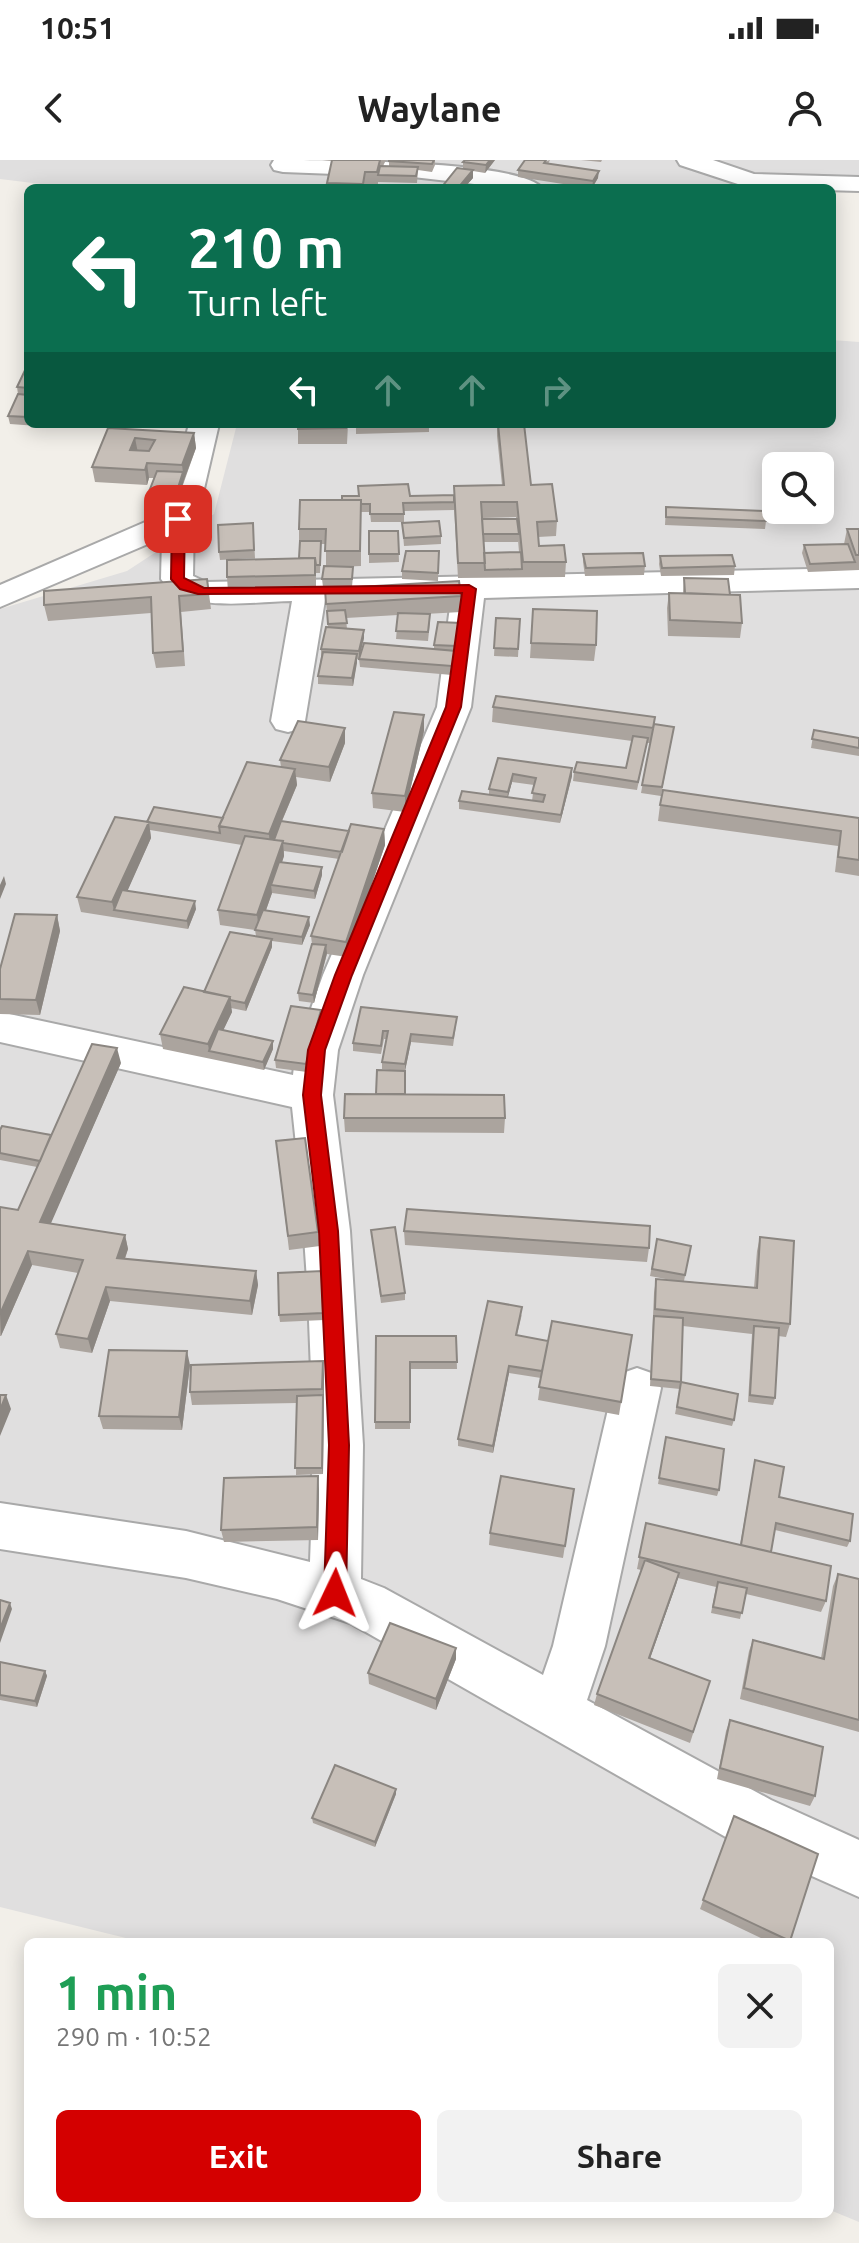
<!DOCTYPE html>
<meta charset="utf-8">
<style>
:root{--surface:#fff;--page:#f2f2f2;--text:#222;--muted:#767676;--accent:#d40000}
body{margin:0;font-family:Ubuntu,sans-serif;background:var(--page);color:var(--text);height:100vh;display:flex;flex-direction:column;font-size:30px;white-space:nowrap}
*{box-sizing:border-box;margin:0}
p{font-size:26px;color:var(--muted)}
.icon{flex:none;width:44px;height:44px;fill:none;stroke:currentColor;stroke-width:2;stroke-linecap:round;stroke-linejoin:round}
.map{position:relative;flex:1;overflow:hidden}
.side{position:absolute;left:24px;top:1778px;width:810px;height:280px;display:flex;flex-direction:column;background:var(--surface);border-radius:12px;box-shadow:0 4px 20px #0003}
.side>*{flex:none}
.guide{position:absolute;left:24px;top:24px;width:812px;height:244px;border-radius:12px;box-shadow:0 4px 20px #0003;background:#0b6e4f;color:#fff;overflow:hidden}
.controls{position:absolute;left:762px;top:292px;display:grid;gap:16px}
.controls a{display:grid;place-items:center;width:72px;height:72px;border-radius:12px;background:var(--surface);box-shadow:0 4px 20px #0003;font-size:40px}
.pin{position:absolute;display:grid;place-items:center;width:68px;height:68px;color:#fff;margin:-34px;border-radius:16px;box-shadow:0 4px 12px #0006}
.me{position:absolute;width:88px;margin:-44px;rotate:2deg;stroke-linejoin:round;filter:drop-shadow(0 0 6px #0008)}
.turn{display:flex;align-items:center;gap:28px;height:168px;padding:0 32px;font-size:36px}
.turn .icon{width:104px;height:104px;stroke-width:2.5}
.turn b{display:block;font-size:56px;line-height:68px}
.lanes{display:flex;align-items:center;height:76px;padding:0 32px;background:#0003;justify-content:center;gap:40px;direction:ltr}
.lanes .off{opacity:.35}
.round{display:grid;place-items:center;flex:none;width:84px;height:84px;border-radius:12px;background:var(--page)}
.overview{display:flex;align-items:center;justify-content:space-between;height:136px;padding:0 32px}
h1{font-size:48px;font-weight:700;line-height:60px;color:#1e9e55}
.action{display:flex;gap:16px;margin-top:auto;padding:16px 32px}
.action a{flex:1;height:92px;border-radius:12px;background:var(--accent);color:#fff;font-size:32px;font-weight:700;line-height:92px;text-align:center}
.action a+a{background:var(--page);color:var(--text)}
.status{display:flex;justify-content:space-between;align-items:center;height:56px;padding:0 40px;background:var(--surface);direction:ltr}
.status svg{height:22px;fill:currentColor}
header{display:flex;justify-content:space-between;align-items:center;height:104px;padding:0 32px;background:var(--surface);font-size:36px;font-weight:700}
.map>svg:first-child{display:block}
</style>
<div class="status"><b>10:51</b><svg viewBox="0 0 49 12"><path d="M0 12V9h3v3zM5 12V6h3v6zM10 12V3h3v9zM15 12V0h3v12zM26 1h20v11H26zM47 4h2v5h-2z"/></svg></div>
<header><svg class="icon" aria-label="back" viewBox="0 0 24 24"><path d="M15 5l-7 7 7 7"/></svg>Waylane<svg class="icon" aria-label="person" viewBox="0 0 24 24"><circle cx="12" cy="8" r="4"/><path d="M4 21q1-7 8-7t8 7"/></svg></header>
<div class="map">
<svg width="859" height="2083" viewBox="0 0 859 2083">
<rect width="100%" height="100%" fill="#f2efe9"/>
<path fill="#e0dfdf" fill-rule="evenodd" d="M0,0H859V19L821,28H74L0,19Z
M832,180L859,182V2062L830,2050V1782H142L0,1747V449L127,411L214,354L237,264H832ZM776,306H820V350H776Z"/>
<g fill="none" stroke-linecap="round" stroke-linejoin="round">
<g stroke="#a9a9a9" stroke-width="4">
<path id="street" d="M274,0C318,0 520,0 542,28H509L413,17L283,12L274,10L271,5Z
M677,0H713L754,14L859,17V31L750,28L680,5Z
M189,264H219L200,346L194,359L193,416L206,422L859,408V428L484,438L471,547L363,815L338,890L333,935L350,1071L363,1285L361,1419L384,1428L543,1515L553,1486L613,1228L620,1214L637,1208L654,1214L661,1228L605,1486L587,1540L771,1640L859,1680V1737L731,1680L350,1463L277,1439L186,1418L0,1389V1343L186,1371L310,1402C316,1249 309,1098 292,947L0,882V852L293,915L296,890L323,815L437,547L451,439L325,440L305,561L300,569L288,572L276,569L271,561L292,441C254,441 186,455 161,419L162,378L0,447V425L166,353Z"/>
</g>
<use href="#street" fill="#fff" fill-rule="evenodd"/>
</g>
<path fill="#aba49e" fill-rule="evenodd" d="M322,0H386L383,6L389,7V0H435V5L432,12L418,10L417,23L378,22V26H365V28H327L332,1Z
M495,0L485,13L473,11V18L464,28H441L463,9V2Z
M550,0L548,4L598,18L592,28H589L518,17V10Z
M581,0H602L601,2Z
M28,204V264H38V266L10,264L8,256L18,234L17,227Z
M348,264L347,284H298V269Z
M356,264H429V272L356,274Z
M497,264L531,325L557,361L556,376L538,377L539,386L566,402L565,417L458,418L454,347V350L404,351V362H371L370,352H361V406L337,407L353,415L352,427H323L322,419L326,406V384H321L320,413H316V430L228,432L227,417L299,398V369L342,340L410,336L454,335L502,325L497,276ZM516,357V359H482V358ZM518,380L519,392L484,393V382H518Z
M108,268L194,273L196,288L178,339L151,337L150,329L154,318H149L147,325L95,322L92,307Z
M666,347L766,361L765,369L665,365Z
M253,363L255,398L220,400L219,392Z
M402,363L441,376V384L404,386Z
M847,369H859V410L808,412L802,393L804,385L844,384Z
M369,371H398L399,402L369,403Z
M439,391L438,421L402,419V411Z
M583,394L645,406L644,415L585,416L583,402Z
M660,396L735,406L734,415L661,416L659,404Z
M684,418L730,435L742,463L740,478L668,476L667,448L669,433H683Z
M207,419L211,449L181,452L185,506L156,508L153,493L151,453L48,461L44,445Z
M325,429L461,436V452L425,454L430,462L428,481L396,479L398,455L346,458L347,469L364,478L359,499H357L353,526L318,524V516L321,497V489L328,467Z
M533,449L596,485L594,501L530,498Z
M496,458L520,459L518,497L494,496Z
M461,463L457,495L456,494L452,515L360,507L359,499L434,489V485Z
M493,547L674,567L661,636L641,633L650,583H647L637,630L573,621L574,612L626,608L632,581L492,562Z
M345,568V583L330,622L296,617L297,625L282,661L349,671L384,669L385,685L347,797L327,794L314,843L299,841L298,833L312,784L311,776L339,699L284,691V696L282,702L322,715L315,739L272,733L266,750L310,765L302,785L272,781V787L246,851L231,848L232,852L223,870L273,881V889L264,910L163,889L160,874L204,832L256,776L255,770L220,765L218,750L242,685L150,670L151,678L127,731L196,749L188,769L81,752L77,737L147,662L223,658L281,607L280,600Z
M814,570L859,578V596L811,588Z
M424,571L405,652L373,648L372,633Z
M498,598L572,616L560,663L459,649V641L489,635V629ZM512,622L534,625L532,641L508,637Z
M660,645L859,658V716L835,712L838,686L658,661Z
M57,755L60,771L40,855L0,854V809Z
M361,847L456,865L453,886L411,882L405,911V934L505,958L504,973L345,972L344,958L376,934L397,911L382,909V902L386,879H384L381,894L353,891V883Z
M321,850L322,858L307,912L276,908L275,900Z
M121,903L50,1064L125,1075L128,1089L125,1099L256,1111L258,1125L252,1155L110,1141L92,1193L60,1188L56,1174L78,1113L32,1105L1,1176H0V1047L18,1050L37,1007L0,1000V970L51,974Z
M276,981L318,1072L320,1086L289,1090Z
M371,1070L405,1133V1140L381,1143Z
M404,1071L649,1088L647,1102L405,1085Z
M760,1077L790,1164L786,1177L778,1176L775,1238L773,1245L748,1242L752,1174L683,1166L681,1222L680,1229L650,1226L654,1133L656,1119L671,1120L650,1116L657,1079L691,1086L684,1121L754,1128L757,1091Z
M322,1111L324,1160L280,1162L279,1155Z
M522,1154L517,1175L548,1181L632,1175L619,1255L538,1240L541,1218L509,1213L493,1293L458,1286V1279Z
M376,1176H456L457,1209H410V1269H375Z
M190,1205L182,1270L103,1269L99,1256Z
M324,1215L323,1314L296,1315L297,1243L192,1245L190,1232Z
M681,1222L734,1260L732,1266L675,1254Z
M666,1277L719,1330L717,1336L658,1324Z
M755,1300L779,1337L850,1381L847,1387L775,1370L771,1392L826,1441L821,1452L746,1434L740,1459L711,1453L716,1427L678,1418L650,1499L710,1521L690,1583L594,1545L597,1534L641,1410L637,1409L646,1363L740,1385Z
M319,1329L318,1380L224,1382L221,1370Z
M574,1329L563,1398L489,1385L490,1373Z
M838,1414L859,1419V1572L740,1539L749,1491L753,1480L821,1498L833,1426Z
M456,1488V1499L436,1550L369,1524L368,1513Z
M0,1502L45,1511L47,1516L37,1547L0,1540Z
M730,1560L815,1636L810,1646L717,1619L726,1571Z
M396,1634L375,1687L313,1663L312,1658Z
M734,1656L790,1781V1782H769L700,1749Z"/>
<path fill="#8b8681" d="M490,0H495L485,13L486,5Z
M473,10V18L464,28H458Z
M599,11L598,18L592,28L593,21Z
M194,273L196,288L184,320L182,305Z
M135,278L138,293L130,290Z
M147,303L149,318L147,325L145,310Z
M183,312L184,320L178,339L177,331Z
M364,470V478L359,499V491Z
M357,494V503L353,526L352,518Z
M424,555V571L405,652V636Z
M345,568V583L330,622L329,607Z
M572,608V616L560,663L561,655Z
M295,609L297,625L270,689L269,674Z
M513,614L512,622L507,640L508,632Z
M149,662L151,678L119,750H114L112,742Z
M384,669L385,685L347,797L346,782Z
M283,681L284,696L274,726L271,725L272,733L259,770L257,755Z
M322,707V715L315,739L314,731Z
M4,716L6,724L0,739V725Z
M195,741L196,749L188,769L187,761Z
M57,755L60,771L40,855L36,840Z
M309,757L310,765L302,785V777Z
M272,779V787L246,851L245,843Z
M326,785L327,793L314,843L313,835Z
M230,837L232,852L213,892L209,891L208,884Z
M321,850L322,858L307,912L306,904Z
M411,874V882L405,911V904Z
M273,881V889L264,910L263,902Z
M117,888L121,903L45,1077L40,1062Z
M125,1075L128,1089L120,1112L117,1098Z
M28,1091L32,1105L1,1176L0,1154Z
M256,1111L258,1125L252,1155L250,1141Z
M106,1127L110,1141L92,1193L88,1179Z
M187,1191L190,1205L182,1270L179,1257Z
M323,1201L324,1215L323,1314L322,1308Z
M509,1206V1213L493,1293V1286Z
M6,1235L11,1249L0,1276V1250Z
M318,1316L319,1329L318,1380L317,1367Z
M679,1413L676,1425L646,1509L649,1498Z
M10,1443L12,1449L0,1483V1469Z
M456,1488V1499L436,1550V1539Z
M45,1511L47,1516L37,1547L35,1541Z
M396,1629V1634L375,1687V1682Z"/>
<path fill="#c7bfb8" stroke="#8b8681" stroke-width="2" fill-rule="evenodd" d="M332,0H380L377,12H365L363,24L327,23Z
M389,0H434L432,4L389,1Z
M465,0H490L486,5L463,2Z
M525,0H546L544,3L599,11L593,21L518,10Z
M380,6L418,7L416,16L378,15Z
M457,8L473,10L458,28H441Z
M28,204V228L17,227Z
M18,234L28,235V257L8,256Z
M298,264H346V268L298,269Z
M498,264H524L531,325L552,324L557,361L537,362L539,386L564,385L566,402H523L517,342H481L485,403H458L454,326L504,325Z
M108,268L194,273L182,305L147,303L145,310L92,307ZM135,278L155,280L149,291L130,290Z
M157,311L183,312L177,331L150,329Z
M408,324L410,336L454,335V342L403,343L404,354H370V344H361V340H342V336H359L358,326Z
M300,340H361L360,391H325L326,369H299Z
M666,347L766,351V361L666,357Z
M482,359H517L519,374H483Z
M439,361L441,376L404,378L402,363Z
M253,363L254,390L219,392L218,365Z
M847,369H859V395H856Z
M369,371H398L399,394H369Z
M300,381H321L320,405H316L315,398H299Z
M848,384L855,402L810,404L804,385Z
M406,391H439L438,413L402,411Z
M521,392L522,409L485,410L484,393Z
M643,393L645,406L586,408L583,394Z
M732,395L735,406L662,408L660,396Z
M315,398V415L227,417V400Z
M324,406L353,407L352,419H322Z
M684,418L728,419L730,435L685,433Z
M207,419L209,434L179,436L183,491L153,493L151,437L44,445V431Z
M459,421L461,436L326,444L325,429Z
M669,433L740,435L742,463L670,460Z
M533,449L597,451L596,485L531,483Z
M345,450L347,463L328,464L327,451Z
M398,453L430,454L428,472L396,471Z
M496,458L520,459L518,489L494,488Z
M438,462L461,463L457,486L434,485Z
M326,467L364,470L359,491L321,489Z
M364,483L456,491L452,506L359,499Z
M323,492L357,494L352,518L318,516Z
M496,536L655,557L653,568L493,547Z
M394,552L424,555L405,636L372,633Z
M298,561L345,568L329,607L280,600Z
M654,564L674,567L662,627L642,625Z
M814,570L859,578V588L812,579Z
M633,576L648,578L638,622L574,612L577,602L626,608Z
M498,598L572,608L561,655L459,641L462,631L543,642L545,635L532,633L536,618L513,614L508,632L489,629Z
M247,602L295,609L269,674L219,666Z
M663,630L859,658V700L838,697L841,671L660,645Z
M154,647L223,658L219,666L220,673L147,662Z
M115,657L149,662L112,742L77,737Z
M281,661L349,671L342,692L283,683V681L274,680Z
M351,664L384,669L346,782L311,776Z
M245,676L283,681L257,755L218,750Z
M279,702L322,707L314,731L271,725Z
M122,730L195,741L187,761L114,750Z
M263,750L309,757L302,777L255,770Z
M15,754L57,755L36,840L0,839V809Z
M230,772L272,779L245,843L230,840V837L204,832Z
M312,784L326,785L313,835L298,833Z
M184,827L230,837L208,884L160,874Z
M291,846L321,850L306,904L275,900Z
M361,847L457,857L453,878L411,874L405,904L382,902L388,871H383L381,886L353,883Z
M218,869L273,881L263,902L209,891Z
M92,884L117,888L40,1062L125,1075L117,1098L256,1111L250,1141L106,1127L88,1179L56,1174L83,1100L28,1091L0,1154V1047L18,1050Z
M377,910L405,911V934H376Z
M345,934L504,935L505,958H344Z
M2,966L51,975L40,1001L0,993V970Z
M305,978L318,1072L288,1076L276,981Z
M407,1049L650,1066L649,1088L404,1071Z
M395,1067L405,1133L381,1136L371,1070Z
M760,1077L794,1081L790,1164L655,1149L656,1119L757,1128Z
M657,1079L691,1086L685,1115L652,1109Z
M322,1111L323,1153L279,1155L278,1113Z
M488,1141L522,1147L516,1175L548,1181L542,1211L509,1206L493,1286L458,1279Z
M654,1156L683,1158L681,1222L651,1219Z
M552,1161L632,1175L621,1242L539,1227Z
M754,1166L779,1168L775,1238L750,1235Z
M376,1176H456L457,1202H410V1262H375Z
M109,1190L187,1191L179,1257L99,1256Z
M323,1201L322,1229L190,1232L191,1205Z
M681,1222L738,1234L734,1260L677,1247Z
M0,1235H6L0,1250Z
M323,1235L322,1308H295L297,1236Z
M666,1277L724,1289L719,1330L659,1318Z
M755,1300L784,1307L779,1337L853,1354L850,1381L776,1363L771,1392L741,1385Z
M318,1316L317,1367L221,1370L224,1318Z
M501,1316L574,1329L565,1386L490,1373Z
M646,1363L831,1406L826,1441L639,1397Z
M645,1400L679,1413L649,1498L710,1521L693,1572L597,1534Z
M838,1414L859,1419V1560L744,1528L753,1480L824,1499Z
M718,1422L747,1428L742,1453L713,1447Z
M0,1440L10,1443L0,1469Z
M390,1463L456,1488L436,1539L368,1513Z
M0,1502L45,1511L35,1541L0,1535Z
M730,1560L823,1587L815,1636L720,1608Z
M335,1605L396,1629L375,1682L312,1658Z
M734,1656L818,1694L790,1781L703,1740Z"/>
<path fill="#d40000" stroke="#8a0000" stroke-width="2" d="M178,355L185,359L184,418L204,428L469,425L476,429L461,547L352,815L325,890L321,935L338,1071L349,1285L346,1433L343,1440L335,1443L327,1440L324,1433L329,1285L319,1071L303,935L308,890L335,815L446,547L462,433L198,434L180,429L171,419L172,359Z"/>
</svg>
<div class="controls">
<a><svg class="icon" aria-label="search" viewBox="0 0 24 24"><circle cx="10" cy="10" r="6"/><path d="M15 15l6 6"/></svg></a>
</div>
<div class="pin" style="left:178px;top:359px;background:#d93025"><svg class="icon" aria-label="arrive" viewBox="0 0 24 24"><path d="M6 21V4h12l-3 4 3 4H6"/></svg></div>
<svg class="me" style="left:335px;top:1433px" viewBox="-20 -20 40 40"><path d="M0-17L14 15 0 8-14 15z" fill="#d40000" stroke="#fff" stroke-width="4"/></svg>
<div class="guide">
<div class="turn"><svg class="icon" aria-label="left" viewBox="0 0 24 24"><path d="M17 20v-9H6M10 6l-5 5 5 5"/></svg><div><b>210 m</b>Turn left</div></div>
<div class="lanes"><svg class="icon" aria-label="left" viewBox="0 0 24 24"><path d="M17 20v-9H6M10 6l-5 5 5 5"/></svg><svg class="icon off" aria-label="ahead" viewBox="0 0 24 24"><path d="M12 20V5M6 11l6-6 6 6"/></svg><svg class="icon off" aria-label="ahead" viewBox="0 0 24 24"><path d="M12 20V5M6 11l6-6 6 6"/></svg><svg class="icon off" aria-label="right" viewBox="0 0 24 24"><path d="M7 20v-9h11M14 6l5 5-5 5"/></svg></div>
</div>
<section class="side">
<div class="overview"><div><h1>1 min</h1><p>290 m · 10:52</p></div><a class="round"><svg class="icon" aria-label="close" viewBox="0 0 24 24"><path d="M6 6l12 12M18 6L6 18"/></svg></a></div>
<div class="action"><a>Exit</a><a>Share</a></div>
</section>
</div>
